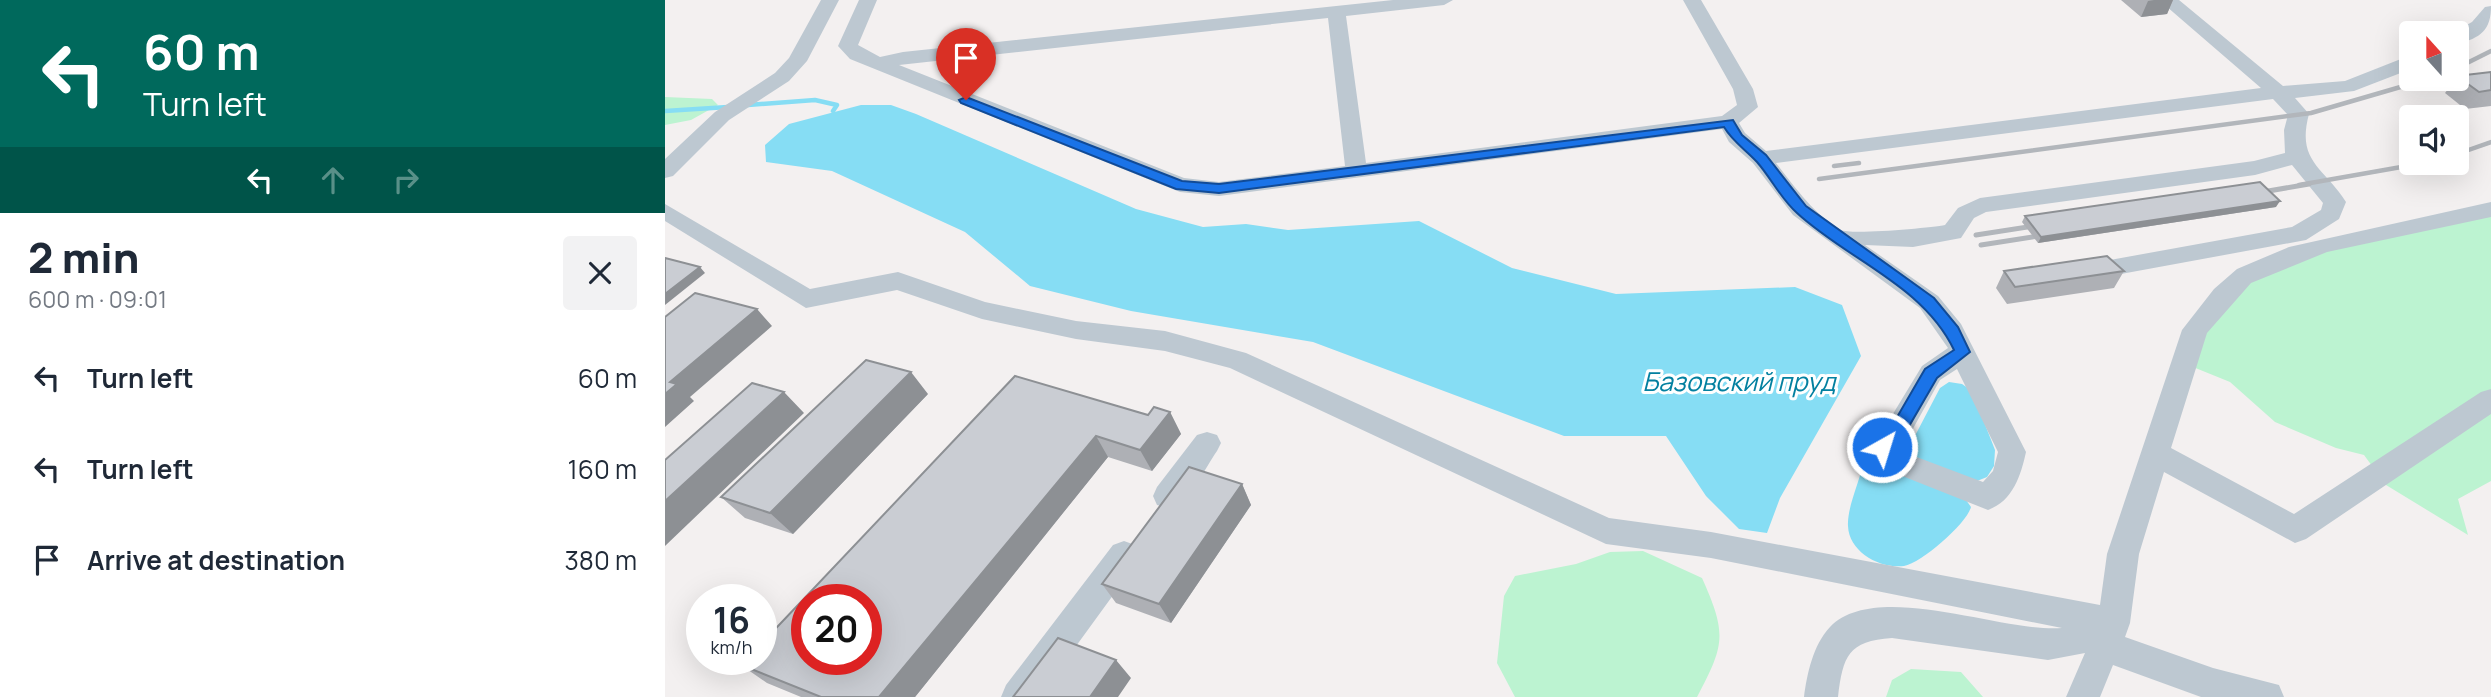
<!DOCTYPE html>
<meta charset="utf-8">
<style>
:root{--surface:#fff;--page:#f2f2f3;--text:#1f2937;--muted:#747a83}
body{margin:0;font-family:Manrope,sans-serif;background:var(--page);color:var(--text);height:100vh;display:flex;flex-direction:column;font-size:26px;white-space:nowrap}
*{box-sizing:border-box;margin:0}
p{font-size:23px;color:var(--muted)}
.icon{flex:none;width:38px;height:38px;fill:none;stroke:currentColor;stroke-width:2;stroke-linecap:round;stroke-linejoin:round}
.map{position:relative;flex:1;overflow:hidden}
.side{display:flex;flex-direction:column;background:var(--surface);width:665px}
.side>*{flex:none}
.guide{background:#00695c;color:#fff;overflow:hidden}
.needle{width:46px;rotate:339deg}
.tools{position:absolute;left:1734px;top:21px;display:grid;gap:14px}
.tools a{display:grid;place-items:center;width:70px;height:70px;border-radius:7px;background:var(--surface);box-shadow:0 7px 28px #0002;font-size:35px}
.speed{position:absolute;left:21px;top:584px;display:flex;gap:14px;font-size:35px;font-weight:700;text-align:center}
.speed>*{display:grid;place-content:center;width:91px;height:91px;border-radius:50%;background:var(--surface);box-shadow:0 7px 28px #0002;line-height:1}
.speed small{font-size:18px;font-weight:400}
.speed .limit{border:10px solid #d22;background:#fff;color:#111}
.pin{position:absolute;display:grid;place-items:center;width:60px;height:60px;color:#fff;margin:-72px -30px;border-radius:50% 50% 50% 0;rotate:-45deg;box-shadow:0 0 7px #0007}
.pin .icon{rotate:45deg}
.me{position:absolute;width:77px;margin:-38px;rotate:39deg;stroke-linejoin:round;filter:drop-shadow(0 0 5px #0008)}
.turn{display:flex;align-items:center;gap:24px;height:147px;padding:0 28px;font-size:32px}
.turn .icon{width:91px;height:91px;stroke-width:2.5}
.turn b{display:block;font-size:49px;line-height:60px}
.lanes{display:flex;align-items:center;height:66px;padding:0 28px;background:#0003;justify-content:center;gap:35px;direction:ltr}
.lanes .off{opacity:.35}
.round{display:grid;place-items:center;flex:none;width:74px;height:74px;border-radius:7px;background:var(--page)}
.headline{display:flex;align-items:center;justify-content:space-between;height:119px;padding:0 28px}
h1{font-size:42px;font-weight:800;line-height:52px}
ul{padding:0;list-style:none}
li{display:flex;align-items:center;gap:21px;height:91px;padding:0 28px}
li div{flex:1}
li b{display:block;font-size:26px}
li em{font-style:normal}
main{display:flex;flex:1;min-height:0}
.map>svg:first-child{display:block}
</style>
<main>
<section class="side">
<div class="guide">
<div class="turn"><svg class="icon" aria-label="left" viewBox="0 0 24 24"><path d="M17 20v-9H6M10 6l-5 5 5 5"/></svg><div><b>60 m</b>Turn left</div></div>
<div class="lanes"><svg class="icon" aria-label="left" viewBox="0 0 24 24"><path d="M17 20v-9H6M10 6l-5 5 5 5"/></svg><svg class="icon off" aria-label="ahead" viewBox="0 0 24 24"><path d="M12 20V5M6 11l6-6 6 6"/></svg><svg class="icon off" aria-label="right" viewBox="0 0 24 24"><path d="M7 20v-9h11M14 6l5 5-5 5"/></svg></div>
</div>
<div class="headline"><div><h1>2 min</h1><p>600 m · 09:01</p></div><a class="round"><svg class="icon" aria-label="close" viewBox="0 0 24 24"><path d="M6 6l12 12M18 6L6 18"/></svg></a></div>
<ul>
<li><svg class="icon" aria-label="left" viewBox="0 0 24 24"><path d="M17 20v-9H6M10 6l-5 5 5 5"/></svg><div><b>Turn left</b></div><em>60 m</em></li>
<li><svg class="icon" aria-label="left" viewBox="0 0 24 24"><path d="M17 20v-9H6M10 6l-5 5 5 5"/></svg><div><b>Turn left</b></div><em>160 m</em></li>
<li><svg class="icon" aria-label="arrive" viewBox="0 0 24 24"><path d="M6 21V4h12l-3 4 3 4H6"/></svg><div><b>Arrive at destination</b></div><em>380 m</em></li>
</ul>
</section>
<div class="map">
<svg width="1826" height="697" viewBox="0 0 1826 697">
<rect width="100%" height="100%" fill="#f3f0f0"/>
<path fill="#bcf3d1" d="M0,97L47,99L53,105L26,120L0,125Z
M1826,207V481L1793,499L1803,535L1721,485L1699,455L1671,448L1610,422L1565,382L1528,367L1540,326L1571,283L1633,254Z
M978,551L1037,578C1062,634 1060,644 1032,697H850L832,663L839,596L850,576L911,564L945,552Z
M1246,669L1296,672L1318,697H1221L1227,680Z"/>
<path fill="#86ddf4" d="M196,105H226L251,114L471,209L538,227L581,224L623,230L754,221L847,268L951,294L1130,287L1177,305L1196,356L1115,498L1102,533L1074,529L1041,496L1001,436H899L648,342L466,311L365,286L300,232L167,171L101,162L100,145L124,124Z
M1284,382L1297,384L1307,391L1330,450L1329,466L1322,477L1312,481L1249,463L1242,451L1275,388Z
M1208,465L1296,493L1306,507C1302,523 1257,563 1239,566C1215,569 1184,552 1183,526C1182,509 1193,485 1197,468Z"/>
<g fill="none" stroke-linecap="round" stroke-linejoin="round">
<path stroke="#86ddf4" stroke-width="4.5" d="M83,105L150,100L172,105L168,111
M0,111L63,107"/>
<path fill="#bdc8d1" fill-rule="evenodd" d="M156,0H174L142,61L124,81L64,120L8,176L0,178V159L50,112L110,73L124,58Z
M194,0H212L193,45L215,57L238,52L728,0H788L779,5L681,16L701,163L1057,116L1072,105L1068,89L1018,0H1036L1088,89L1093,107L1074,123L1080,133L1101,151L1596,88L1494,0H1514L1618,86L1680,81L1746,55V69L1689,91L1630,98L1644,114C1631,162 1659,167 1681,202L1674,219L1641,240L1445,276L1436,274L1433,268L1436,262L1445,260L1627,227L1656,210L1658,203L1627,165L1590,175L1321,212L1309,218L1296,238L1248,247L1200,245L1273,296L1296,324L1361,452C1356,475 1348,501 1323,510L1212,466L1203,447L1220,427L1257,366L1283,348L1255,308L1128,215L1088,163L1064,142L1057,129L554,196L515,192L185,59L173,46ZM663,18L680,166L554,182L519,178L234,65ZM1608,99L1623,115L1619,130L1620,153L1589,161L1315,198L1293,208L1280,225C1266,228 1185,235 1176,230C1149,215 1130,187 1111,163ZM1292,369L1333,452L1328,471L1318,482L1233,450L1240,443L1275,380Z
M1826,6C1826,30 1816,38 1792,44V33H1787L1807,22L1820,7Z
M1826,202V217L1662,252L1586,283L1542,333L1506,448L1629,514L1816,392L1826,389V414L1641,539L1630,543L1499,472L1474,554L1465,623L1460,637L1548,668L1614,685L1619,697H1536L1448,665L1435,697H1401L1420,653L1383,660L1227,638C1183,641 1178,656 1173,697H1139C1142,674 1148,645 1165,627C1211,579 1337,633 1397,628L1046,558L941,544L565,368L500,351L411,339L317,319L232,290L141,308L0,221V204L145,289L233,272L320,302L411,321L500,331L581,353L944,518L1046,532L1435,605L1442,554L1517,330L1549,289L1572,269L1624,247Z
M542,432L552,435L556,443L552,451C538,471 520,514 492,505L488,496L492,487L532,435Z
M459,541L470,545L475,555L470,565L374,697H336L341,685L448,545Z"/>
<path stroke="#b2b6bb" stroke-width="4.5" d="M1792,68L1826,51
M1792,154L1826,142
M1169,166L1194,163
M1154,179L1646,113L1763,79
M1634,185L1759,163"/>
<path stroke="#b2b6bb" stroke-width="5" d="M1586,194L1644,184
M1311,235L1382,224
M1316,245L1386,234"/>
</g>
<path fill="#aeb0b5" d="M1456,0H1508L1502,14L1476,17Z
M1826,72V106L1800,109L1780,93L1791,79H1792V76Z
M1611,207L1373,243L1357,222L1360,216Z
M1339,271H1459L1449,288L1342,304L1331,288Z
M350,376L483,415L505,412L516,434L487,471L443,457L250,697H136L102,683L76,665Z
M263,394L128,534L80,518L56,497Z
M577,484L586,505L506,623L451,603L437,584Z"/>
<path fill="#8d9094" d="M1489,0H1508L1502,14L1476,17L1483,1Z
M1615,201L1611,207L1373,243L1376,237Z
M35,267L40,273L0,305V294Z
M92,309L107,326L25,397L29,401L0,427V394L5,382Z
M246,372L263,394L128,534L105,513Z
M119,392L139,413L0,546V501Z
M505,412L516,434L487,471L475,450Z
M431,436L443,457L250,697H214Z
M577,484L586,505L506,623L494,604Z
M451,660L466,678L453,697H425Z"/>
<path fill="#cacdd3" stroke="#8d9094" stroke-width="2" fill-rule="evenodd" d="M1826,72V90L1814,92L1792,76Z
M1595,182L1615,201L1376,237L1360,216Z
M1442,256L1459,271L1350,287L1339,271Z
M0,258L35,267L0,294Z
M30,293L92,309L5,382L12,384L0,394V317Z
M201,360L246,372L105,513L56,497Z
M350,376L483,415L489,407L505,412L475,450L431,436L214,697H156L76,665L81,660H96V644ZM142,600H201V660H142Z
M87,383L119,392L0,501V460Z
M524,467L577,484L494,604L437,584Z
M393,638L451,660L425,697H348Z"/>
<path fill="#1a73e8" stroke="#114b97" stroke-width="2" d="M301,97L517,181L554,184L1068,120L1077,135L1101,155L1141,206L1269,298L1293,327L1305,352L1272,378L1236,440L1223,452H1211L1208,447L1224,431L1260,369L1289,350C1258,285 1183,260 1132,213C1116,199 1106,178 1092,162C1080,149 1068,142 1059,127L554,193L511,189L296,103L294,100Z"/>
<g text-anchor="middle" dominant-baseline="central" stroke-width="6" stroke-linejoin="round" paint-order="stroke">
<g font-size="26" font-style="italic" fill="#0380a0" stroke="#fff">
<text x="1074" y="381">Базовский пруд</text>
</g>
</g>
</svg>
<div class="tools">
<a><svg class="needle" viewBox="-14 -14 28 28"><path d="M0-13l5 13h-10z" fill="#e53935"/><path d="M0 13l5-13h-10z" fill="#747a83"/></svg></a>
<a><svg class="icon" aria-label="sound" viewBox="0 0 24 24"><path d="M4 9h4l5-4v14l-5-4H4zM17 9q2 3 0 6"/></svg></a>
</div>
<div class="speed"><div>16<small>km/h</small></div><div class="limit">20</div></div>
<div class="pin" style="left:301px;top:100px;background:#d93025"><svg class="icon" aria-label="arrive" viewBox="0 0 24 24"><path d="M6 21V4h12l-3 4 3 4H6"/></svg></div>
<svg class="me" style="left:1217px;top:447px" viewBox="-20 -20 40 40"><circle r="17" fill="#1a73e8" stroke="#fff" stroke-width="3"/><path d="M0-11L8 9 0 5-8 9z" fill="#fff"/></svg>
</div>
</main>
